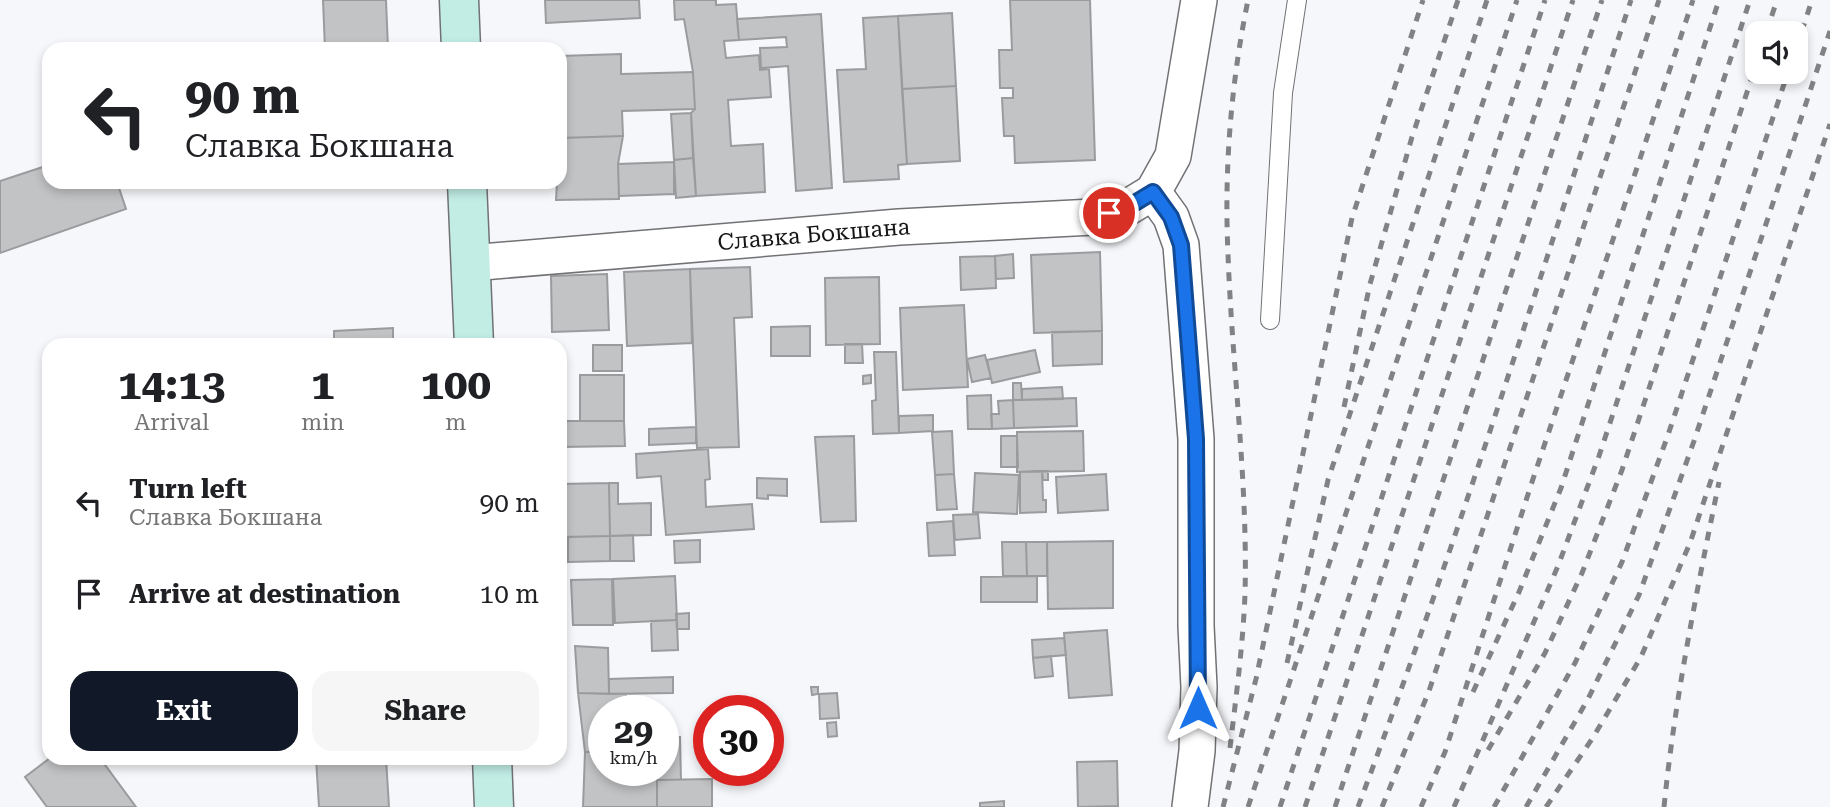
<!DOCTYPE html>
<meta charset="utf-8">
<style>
:root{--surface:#fff;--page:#f6f6f6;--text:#202124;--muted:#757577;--accent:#111827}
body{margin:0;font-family:"Roboto Serif",serif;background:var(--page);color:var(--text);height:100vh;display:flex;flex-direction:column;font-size:26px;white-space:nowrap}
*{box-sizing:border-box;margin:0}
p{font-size:23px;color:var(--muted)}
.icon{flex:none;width:38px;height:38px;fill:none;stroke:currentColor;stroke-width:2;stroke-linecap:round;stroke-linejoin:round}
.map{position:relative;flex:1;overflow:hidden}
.details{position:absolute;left:42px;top:338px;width:525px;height:427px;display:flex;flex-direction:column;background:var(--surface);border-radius:21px;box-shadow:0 4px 10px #0003}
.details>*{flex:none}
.banner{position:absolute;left:42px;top:42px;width:525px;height:147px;border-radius:21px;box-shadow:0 4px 10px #0003;background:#fff;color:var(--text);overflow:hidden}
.tools{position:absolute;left:1745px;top:21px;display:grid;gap:14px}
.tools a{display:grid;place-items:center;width:63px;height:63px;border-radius:14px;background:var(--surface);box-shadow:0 4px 10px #0003;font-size:35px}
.speed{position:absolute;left:588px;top:695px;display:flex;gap:14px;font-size:35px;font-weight:700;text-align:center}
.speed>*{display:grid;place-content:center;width:91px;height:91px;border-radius:50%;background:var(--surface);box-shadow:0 4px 10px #0003;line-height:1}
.speed small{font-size:18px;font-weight:400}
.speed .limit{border:10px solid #d22;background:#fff;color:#111}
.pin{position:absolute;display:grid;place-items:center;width:60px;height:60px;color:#fff;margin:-30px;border:4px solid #fff;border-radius:50%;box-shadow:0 2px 7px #0007}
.me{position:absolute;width:77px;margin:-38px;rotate:0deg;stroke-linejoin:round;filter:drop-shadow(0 0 5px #0008)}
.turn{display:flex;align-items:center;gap:24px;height:147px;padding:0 28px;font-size:32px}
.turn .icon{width:91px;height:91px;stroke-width:2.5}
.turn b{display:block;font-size:49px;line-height:60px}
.eta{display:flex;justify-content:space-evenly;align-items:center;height:119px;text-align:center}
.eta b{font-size:42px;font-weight:700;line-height:49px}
.primary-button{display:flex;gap:14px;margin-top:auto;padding:14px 28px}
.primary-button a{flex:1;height:80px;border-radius:21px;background:var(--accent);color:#fff;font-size:28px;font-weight:700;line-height:80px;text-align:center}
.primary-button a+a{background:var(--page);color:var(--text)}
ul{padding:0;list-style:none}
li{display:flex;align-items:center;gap:21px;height:91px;padding:0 28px}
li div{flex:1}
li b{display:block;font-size:26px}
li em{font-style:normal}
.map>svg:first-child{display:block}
</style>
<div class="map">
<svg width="1830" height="807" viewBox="0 0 1830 807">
<rect width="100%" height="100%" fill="#f6f7fa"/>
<path fill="#c2c3c5" stroke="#9b9b9e" stroke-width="2" d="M323,0H386L388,49H325Z
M545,0H639L640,18L546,23Z
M674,0H716V5L736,4L739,40L724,41L726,58L759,55L760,70L769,69L771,97L728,100L731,146L763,144L765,192L696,196L691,113L695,109L693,72L684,19L675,20Z
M1010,0H1090L1095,160L1015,163L1014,136H1004L1002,98H1013V88H1000L999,50H1012Z
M952,13L956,86L902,89L898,16Z
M821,14L832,188L796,191L788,66L761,68L760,48L787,47L786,37L739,40L737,19Z
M898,16L907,164L898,165L899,179L844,182L837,70L866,69L863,18Z
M621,54V74L693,72L695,109L622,111L623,136L560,138V56Z
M956,86L960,161L907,164L902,89Z
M691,113L693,158L674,160L671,114Z
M623,136L618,164L619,199L556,200L557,182H560V138Z
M693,158L696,196L676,198L674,160Z
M674,162V194L619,196L618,164Z
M49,165V182H117L126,209L0,253V181Z
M164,182H182L165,187Z
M1100,252L1102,331L1034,333L1031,255Z
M1013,254L1014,278L996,279L995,256Z
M995,256L996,288L961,290L960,257Z
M750,267L752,317L734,318L739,447L697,448L690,269Z
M690,269L692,343L627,346L624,272Z
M607,274L609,330L552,332L551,276Z
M879,277L880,344L826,345L825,278Z
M964,305L968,387L903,390L900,308Z
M810,326V356H771V327Z
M393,328V345H334V331Z
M1102,331V364L1053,366L1052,332Z
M845,344H862L863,363H845Z
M593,345H622V371H593Z
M1035,350L1040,372L992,383L987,360Z
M874,352H896L899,433L873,434L872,401L876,400Z
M985,355L991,378L972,382L967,359Z
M580,375H624V421H580Z
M871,375V383L863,384V376Z
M1013,383H1021L1022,400H1013Z
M1062,387L1063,399L1022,400V389Z
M991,395L992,429H968L967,396Z
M1076,398L1077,426L1014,428L1013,400Z
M1013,400L1014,428L992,429L991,414H999L998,401Z
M933,415V431L899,433V416Z
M561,421H624L625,446L562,447Z
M696,427V443L649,445V429Z
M952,431L954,474L935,475L932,432Z
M1083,431L1084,471L1017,472V432Z
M854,436L856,521L821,522L815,437Z
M1001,436H1017L1018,467H1001Z
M708,449L710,479L705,480L706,507L752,504L754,529L666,535L661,476L637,478L636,454Z
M1042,471H1048V480H1043Z
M1042,471L1043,500H1046V512L1020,513V472Z
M975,473L1019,475L1017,514L973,512Z
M954,474L957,509L937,510L935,475Z
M1106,474L1108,510L1058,513L1056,477Z
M757,478L787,479V496L768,495V499L757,498Z
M609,483H618V504L651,503V535L610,536Z
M609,483L610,536L561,537L560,484Z
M978,514L980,538L955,540L953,515Z
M953,521L955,555L929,556L927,523Z
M633,535L634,561H610V536Z
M610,536V561L568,562V537Z
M700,540V562L675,563L674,541Z
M1113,541V608L1048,609L1047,542Z
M1002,542H1026L1027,576H1003Z
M1026,542H1047V576H1027Z
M675,576L677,620L615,623L613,579Z
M1037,576V602H981V577Z
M612,579L613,625H573L571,580Z
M689,613V629H677L676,614Z
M677,620L678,650L652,651L651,621Z
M1107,630L1112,695L1069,698L1064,633Z
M1064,638L1066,655L1033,658L1032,640Z
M575,646L608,648L609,694L578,693Z
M1051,656L1053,676L1035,678L1033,658Z
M673,677V693L609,694V679Z
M811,687H818V694L812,695Z
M578,693L626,694V710H604V752H585Z
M837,693L839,718L820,719L819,694Z
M836,722L837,736L828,737L827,723Z
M663,737H680L681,780H657V770H663Z
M585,752H604V770H657V807H583Z
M50,758H100L136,807H47L25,777Z
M316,758H386L389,807H319Z
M1117,761L1118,806L1078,807L1077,762Z
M712,779V807H657V780Z
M1004,801V807H980V803Z"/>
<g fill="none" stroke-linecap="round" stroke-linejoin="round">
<g stroke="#727275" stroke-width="20">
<path id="lane" d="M1270,320L1283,93L1297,0"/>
</g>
<g stroke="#727275" stroke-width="38">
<g id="street">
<path d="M1153,192L1171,217L1181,245L1196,439V626L1199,687L1197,751L1190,807"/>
<path d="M1153,192L1173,156L1199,0"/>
<path id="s1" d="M470,263L899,227L1093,217L1125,209L1153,192"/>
</g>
</g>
<g stroke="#727275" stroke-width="41">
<path id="secondary" d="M459,0L461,49
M467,182L474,345
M492,758L494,807"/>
</g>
<use href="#lane" stroke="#fff" stroke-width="18"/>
<use href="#street" stroke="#fff" stroke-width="35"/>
<use href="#secondary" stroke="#c1ede5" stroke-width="38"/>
<path stroke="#818284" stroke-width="5" stroke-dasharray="9 9" stroke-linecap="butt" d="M1766,33L1777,0
M1796,49L1812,0
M1344,407L1370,284L1412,137L1458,0
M1287,663L1328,480L1487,0
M1473,692L1519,592L1561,488L1719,0
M1230,748C1236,697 1243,645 1245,594C1248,482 1232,366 1228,254C1224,169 1231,83 1248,0
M1488,750L1545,653L1582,573L1622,470L1757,62
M1223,807L1256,679L1352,218L1423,0
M1248,807L1517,0
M1280,807L1545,0
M1305,807L1573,0
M1335,807L1602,0
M1358,807C1458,541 1542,270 1631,0
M1382,807L1429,691L1659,0
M1421,807L1445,752L1531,485L1693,0
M1454,807L1558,566L1599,456L1750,0
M1494,807L1575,663L1622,562L1668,435L1788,72
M1526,807L1588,699L1639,595L1694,441L1830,31
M1546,807L1592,739L1641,657L1690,543L1830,124
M1664,807C1675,697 1697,590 1719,482"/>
</g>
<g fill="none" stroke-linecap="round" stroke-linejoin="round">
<g stroke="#114b97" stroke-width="18">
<path id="route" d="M1109,213L1125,209L1153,192L1171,217L1181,245L1196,439L1198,708"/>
</g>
<use href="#route" stroke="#1a73e8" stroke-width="12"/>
</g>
<g text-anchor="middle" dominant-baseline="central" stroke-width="5" stroke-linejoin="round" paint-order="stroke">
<g font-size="23" fill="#161617" stroke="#f6f7fa">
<text stroke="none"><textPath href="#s1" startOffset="345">Славка Бокшана</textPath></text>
</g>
</g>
</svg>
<div class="tools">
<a><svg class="icon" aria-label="sound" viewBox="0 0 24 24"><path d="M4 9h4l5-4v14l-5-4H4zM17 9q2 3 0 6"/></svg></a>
</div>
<div class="speed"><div>29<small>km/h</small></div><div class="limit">30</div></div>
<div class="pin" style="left:1109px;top:213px;background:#d93025"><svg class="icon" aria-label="arrive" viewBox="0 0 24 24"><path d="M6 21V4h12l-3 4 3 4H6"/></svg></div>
<svg class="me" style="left:1198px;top:708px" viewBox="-20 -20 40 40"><path d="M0-17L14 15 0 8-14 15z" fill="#1a73e8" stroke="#fff" stroke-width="4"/></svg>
<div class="banner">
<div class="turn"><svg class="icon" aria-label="left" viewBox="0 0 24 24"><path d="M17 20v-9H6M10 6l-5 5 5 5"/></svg><div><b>90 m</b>Славка Бокшана</div></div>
</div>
<section class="details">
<div class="eta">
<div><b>14:13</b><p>Arrival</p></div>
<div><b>1</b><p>min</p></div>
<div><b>100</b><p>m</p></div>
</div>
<ul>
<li><svg class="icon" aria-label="left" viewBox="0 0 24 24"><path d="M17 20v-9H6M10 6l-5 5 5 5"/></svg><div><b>Turn left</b><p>Славка Бокшана</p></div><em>90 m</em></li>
<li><svg class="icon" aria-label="arrive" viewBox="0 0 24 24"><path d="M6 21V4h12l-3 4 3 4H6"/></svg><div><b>Arrive at destination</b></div><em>10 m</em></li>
</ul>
<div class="primary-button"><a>Exit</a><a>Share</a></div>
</section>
</div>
